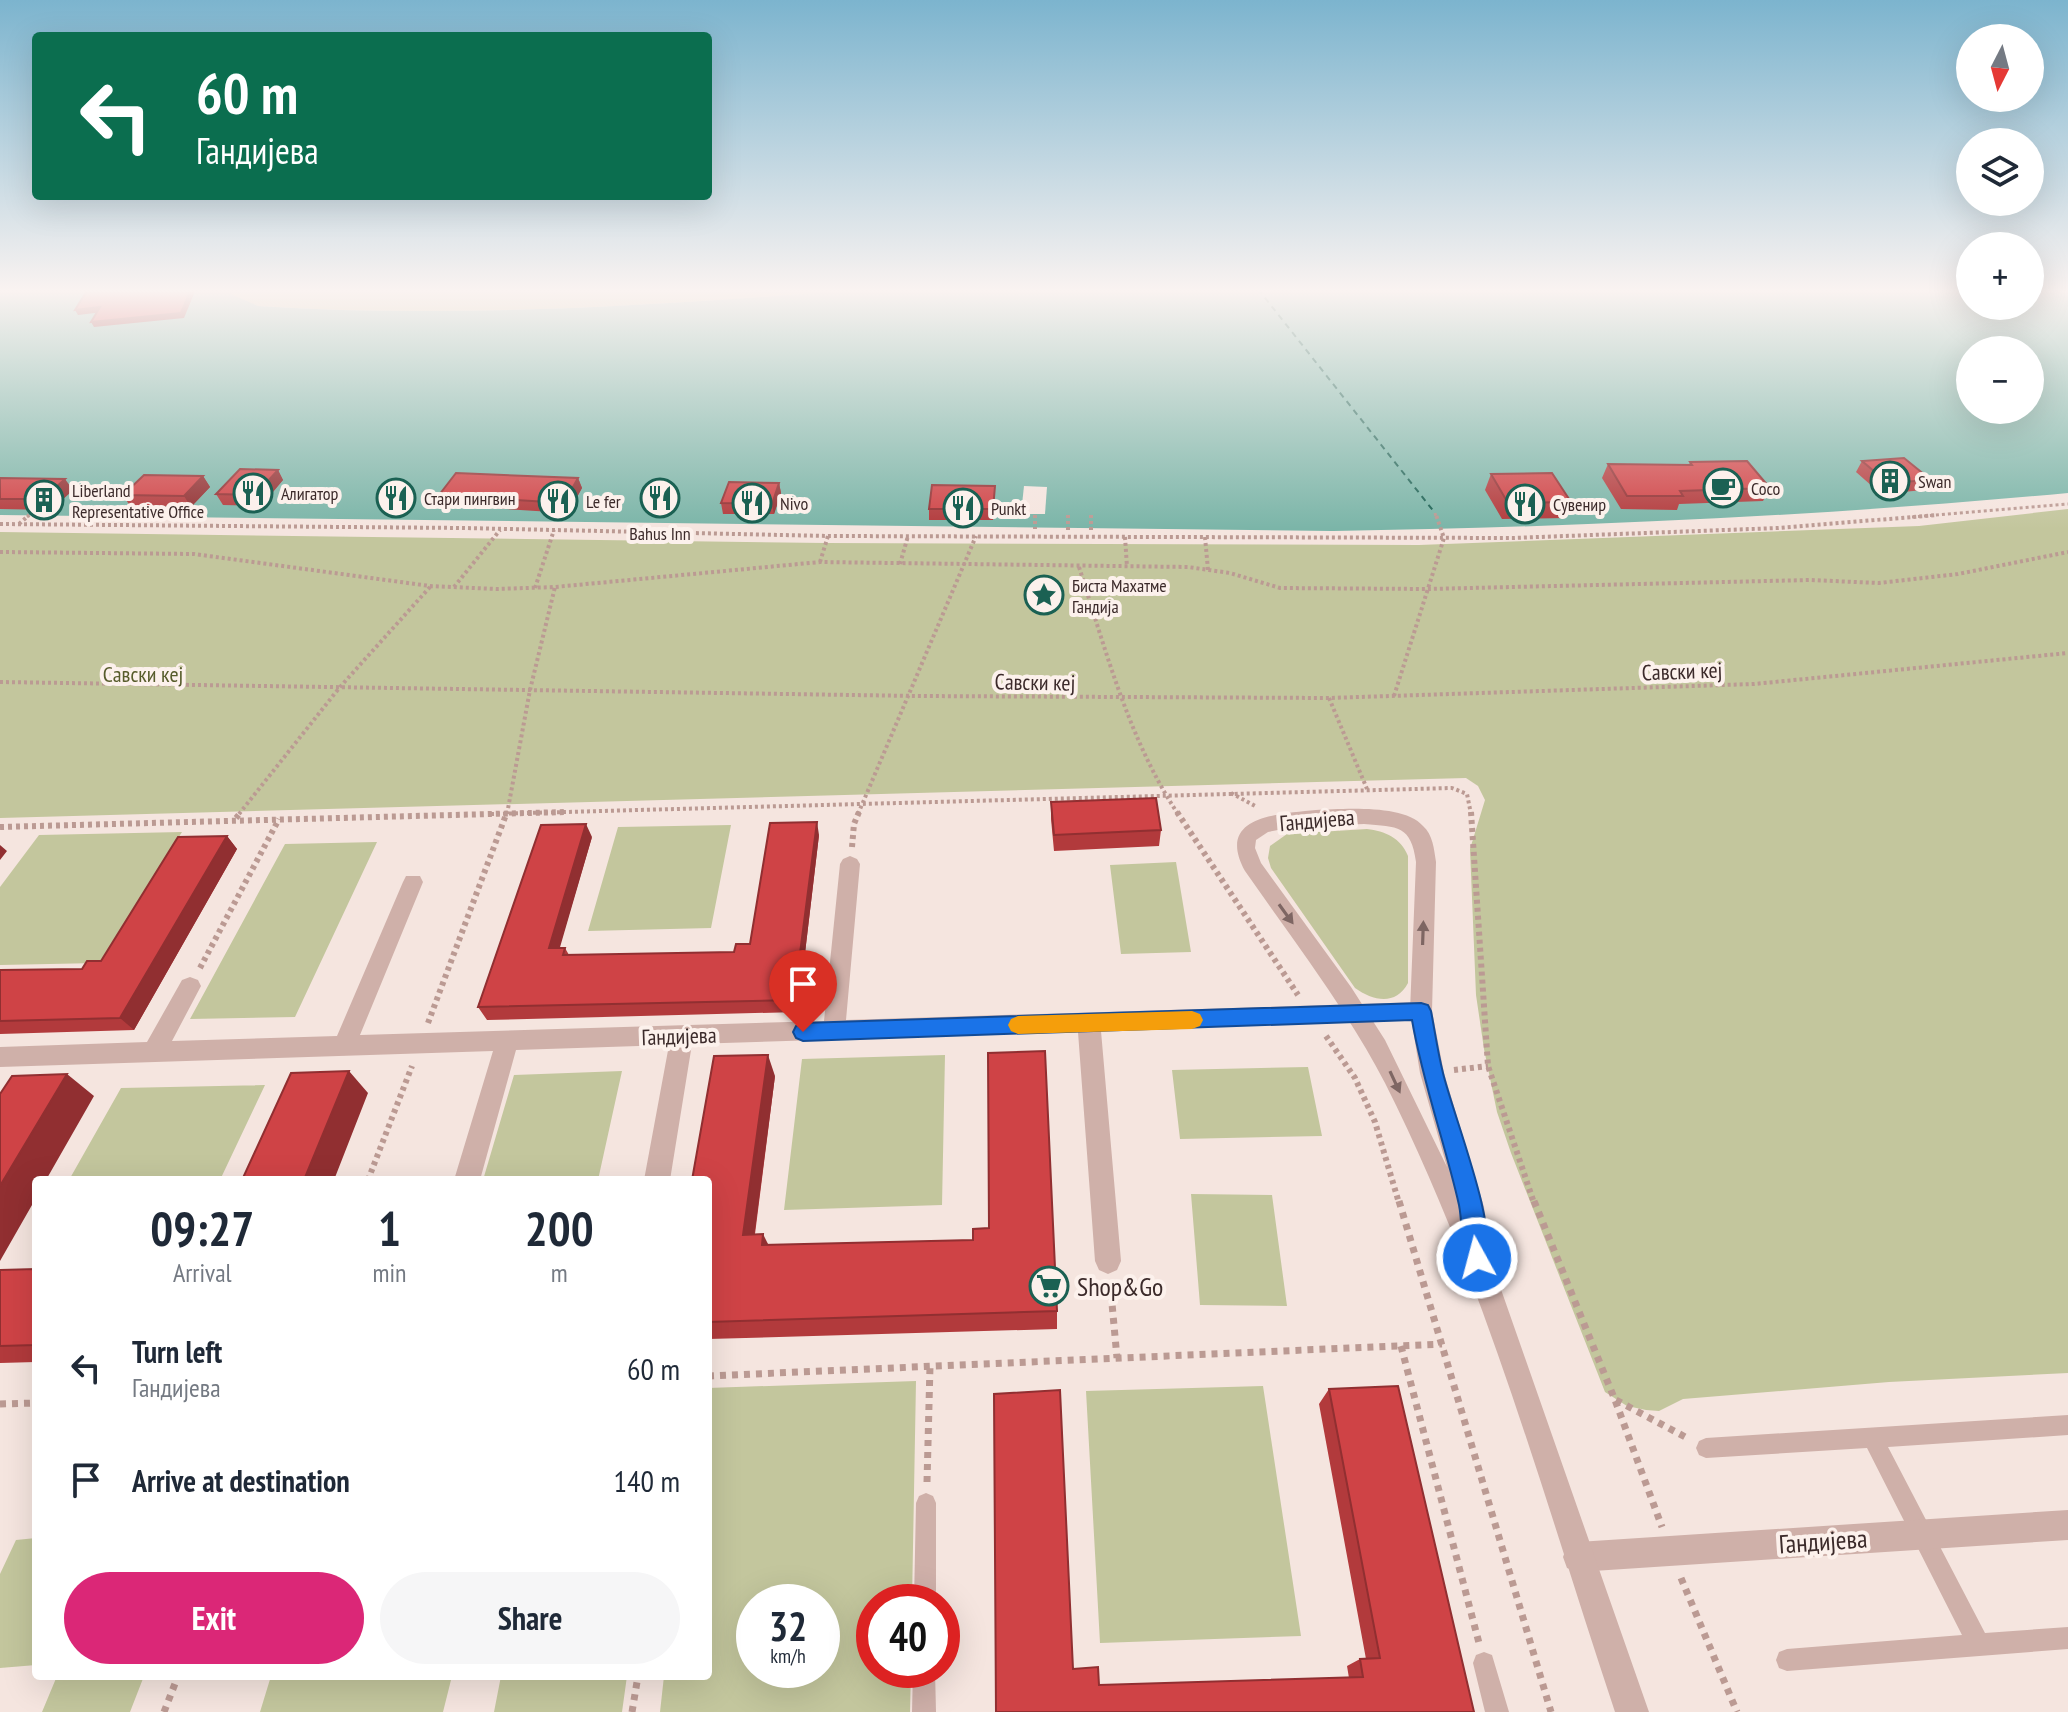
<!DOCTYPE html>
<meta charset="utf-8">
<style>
:root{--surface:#fff;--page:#f6f6f7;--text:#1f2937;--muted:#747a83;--accent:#db2777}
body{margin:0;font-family:"PT Sans Narrow",sans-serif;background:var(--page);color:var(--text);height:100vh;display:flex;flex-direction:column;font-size:30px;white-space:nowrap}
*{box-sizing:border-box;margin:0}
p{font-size:26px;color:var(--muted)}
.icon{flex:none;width:44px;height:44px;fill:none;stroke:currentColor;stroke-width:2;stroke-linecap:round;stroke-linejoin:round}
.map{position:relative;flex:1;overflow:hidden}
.panel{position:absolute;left:32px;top:1176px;width:680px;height:504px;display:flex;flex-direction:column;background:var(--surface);border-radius:8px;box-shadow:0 8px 32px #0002}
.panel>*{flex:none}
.top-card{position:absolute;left:32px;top:32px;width:680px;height:168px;border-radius:8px;box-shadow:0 8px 32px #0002;background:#0b6e4f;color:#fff;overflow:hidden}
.needle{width:52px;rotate:186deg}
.controls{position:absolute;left:1956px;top:24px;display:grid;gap:16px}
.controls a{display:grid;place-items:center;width:88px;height:88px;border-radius:50%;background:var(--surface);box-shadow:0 8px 32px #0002;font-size:40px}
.speed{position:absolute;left:736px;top:1584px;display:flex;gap:16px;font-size:40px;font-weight:700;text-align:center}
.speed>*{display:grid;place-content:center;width:104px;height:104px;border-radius:50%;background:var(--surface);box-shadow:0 8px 32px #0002;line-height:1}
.speed small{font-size:20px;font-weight:400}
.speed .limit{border:12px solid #d22;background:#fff;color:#111}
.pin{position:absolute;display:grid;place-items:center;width:68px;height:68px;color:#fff;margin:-82px -34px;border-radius:50% 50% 50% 0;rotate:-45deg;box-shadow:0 0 8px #0007}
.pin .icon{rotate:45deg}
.me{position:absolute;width:88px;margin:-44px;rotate:353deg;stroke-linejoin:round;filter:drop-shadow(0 0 6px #0008)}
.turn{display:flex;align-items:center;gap:28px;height:168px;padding:0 32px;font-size:36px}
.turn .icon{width:104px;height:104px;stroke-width:2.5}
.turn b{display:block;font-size:56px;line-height:68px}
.eta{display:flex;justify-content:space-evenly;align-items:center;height:136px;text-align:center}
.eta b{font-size:48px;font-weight:700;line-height:56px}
.primary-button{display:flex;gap:16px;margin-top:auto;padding:16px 32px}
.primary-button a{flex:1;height:92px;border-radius:48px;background:var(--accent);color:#fff;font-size:32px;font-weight:700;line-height:92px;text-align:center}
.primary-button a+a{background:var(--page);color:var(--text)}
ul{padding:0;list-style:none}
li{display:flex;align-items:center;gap:24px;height:112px;padding:0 32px}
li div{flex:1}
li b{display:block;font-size:30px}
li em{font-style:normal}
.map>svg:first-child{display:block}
</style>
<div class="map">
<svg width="2068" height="1712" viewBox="0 0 2068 1712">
<rect width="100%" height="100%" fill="#f5e5df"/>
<path fill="#c3c69d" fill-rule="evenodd" d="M234,289H864C668,305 455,319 258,306L230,294Z
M2068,509V1373L1889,1382L1683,1399L1659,1411L1646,1410L1627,1406L1605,1392L1511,1153L1497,1112L1484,1049L1476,995L1470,849L1485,800L1478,786L1466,778L0,818V532L825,543L1419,545L1919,526Z
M731,825L711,928L588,931L618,827Z
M1367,829C1385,831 1401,838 1408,856V983C1396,1006 1373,1001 1355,988L1271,868L1268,858L1270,846L1287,834Z
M182,832L99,963L0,965V887L39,835Z
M377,842L295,1017L190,1019L285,844Z
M1176,862L1191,952L1121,954L1110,865Z
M945,1055L942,1205L784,1210L802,1059Z
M1308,1067L1322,1136L1180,1139L1172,1070Z
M622,1071L598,1180H483L514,1075Z
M265,1085L220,1180H69L121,1088Z
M1191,1194L1272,1195L1287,1306L1200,1305Z
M916,1381L912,1602H874V1670H911L910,1712H660L664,1676H708V1388ZM754,1602H822V1670H754Z
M1263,1386L1301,1636L1100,1643L1086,1391Z
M36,1538V1665L0,1668V1574L16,1540Z
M57,1676H144L130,1712H42Z
M271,1676H452L443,1712H260Z
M501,1676H627L622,1712H494Z"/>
<path fill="#7bb5a8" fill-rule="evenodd" d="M0,289H234L231,294L258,306C455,319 668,305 865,289H1970V306H2030V289H2068V493C1823,516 1578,527 1333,531L0,515ZM1970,350H2030V410H1970Z"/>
<path fill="#f5e5df" d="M1024,486L1047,487L1045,514H1021Z"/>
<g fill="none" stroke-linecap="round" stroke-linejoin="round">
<path stroke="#1b6153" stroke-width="2" stroke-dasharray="6 5" stroke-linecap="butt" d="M1258,289L1435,513"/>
<path stroke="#bb9a93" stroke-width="3" stroke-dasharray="3 3" stroke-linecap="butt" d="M469,289H510
M550,289L552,292L621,289
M1435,513L1436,517
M27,517L35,510
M1912,517L2068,504"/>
<path stroke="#bb9a93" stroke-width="4" stroke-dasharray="3 3" stroke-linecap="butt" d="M1035,515V529
M1068,515V530
M1091,515V530
M0,524L463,528L828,536L1512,538L1778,528L1937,515
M19,524L29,515
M1125,537L1127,567
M1205,537L1208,570
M0,552L194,554L430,586L496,589L555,587L820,562L1188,567L1230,573L1280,588L1427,589L1810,580L1879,583L1958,574L2068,552
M820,562L828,536
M900,564L908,536
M1079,567C1106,651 1129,740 1178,814
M454,587L500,530
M535,588L554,530
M0,682L918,696L1329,698L1754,684L2068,653
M1394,696L1444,538L1436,515
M1329,698L1367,789
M1231,793L1257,807
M239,814L340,687L430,587
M491,814L1452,788L1467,794L1471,814
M507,814L530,690L555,587
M858,814L976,536"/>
<path stroke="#bb9a93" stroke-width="6" stroke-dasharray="4 4" stroke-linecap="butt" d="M1177,812L1298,995
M1471,812L1488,1066L1534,1203
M236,818L241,812
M0,827L566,812
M852,847L854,824L859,812
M200,968L279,819
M428,1023L507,812
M1326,1036L1355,1078L1375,1122L1399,1203
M1454,1070L1488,1066
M368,1180L412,1066"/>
<path stroke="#bb9a93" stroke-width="7" stroke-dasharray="6 6" stroke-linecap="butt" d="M1399,1201L1551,1712
M1534,1201L1615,1400L1662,1527
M1110,1282L1117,1358
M1401,1346L1479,1643
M708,1376L1442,1344
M1616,1400L1689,1439
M0,1404L36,1403
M927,1482L930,1366
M1681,1578L1737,1712
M164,1712L178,1676
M632,1712L638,1676"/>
<path fill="#cfb0a9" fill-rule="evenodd" d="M2068,1415V1435L1888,1447L1985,1633L2068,1627V1649L1787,1671L1779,1668L1776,1660L1779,1652L1787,1649L1962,1635L1867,1448L1706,1458L1699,1455L1696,1448L1699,1441L1706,1438Z
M926,1493L933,1496L936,1503V1602H914L916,1503L919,1496Z
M1484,1652L1492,1655L1509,1712H1485L1473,1663L1476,1655Z
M913,1670H935L936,1712H912Z"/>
<path fill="#cfb0a9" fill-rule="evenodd" d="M850,856L857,859L860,864L846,1020L1421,1002L1429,1004L1432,1011L1429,1018L1421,1020L1101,1031L1121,1261L1117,1270L1108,1274L1099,1270L1095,1261L1078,1032L692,1044L670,1180H644L669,1045L516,1050L480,1180H454L493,1051L0,1067V1047L147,1042L182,980L190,977L198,980L201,986L172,1041L337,1036L403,882L406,876H420L423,882L360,1035L824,1021L840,864L843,859Z
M2068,1510V1540L1578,1572L1567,1568L1563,1557L1567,1546L1578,1542Z"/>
<path fill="#cfb0a9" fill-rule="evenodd" d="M1316,810C1343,809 1404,804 1423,826C1433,835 1434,849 1436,862L1432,1011L1444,1073L1484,1207L1490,1258L1649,1712H1615C1545,1502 1485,1281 1385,1083C1346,1008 1293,940 1245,871C1215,816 1277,814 1316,810ZM1364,824C1398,827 1411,825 1416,862L1410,1011L1420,1073L1447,1167L1385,1040L1351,987L1261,863L1255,848L1256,840L1268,832L1294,827Z"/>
</g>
<path fill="#b23a3c" d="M1862,461L1931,480L1924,490L1881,494L1856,472Z
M1690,462L1770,488L1763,501L1679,504L1677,510L1621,509L1602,478L1608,464L1689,465Z
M278,470L283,480L261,506L223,505L216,494Z
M1491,474L1571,502L1565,518L1502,519L1485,490Z
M203,476L210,487L191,507L130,506L123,495Z
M0,478L73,490L51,510L0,509Z
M578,478L582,488L568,513L443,505L439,495Z
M779,483L781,493L774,514H723L721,503Z
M995,486L993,520H929V509Z
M1051,802L1161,830L1159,846L1054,851L1051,819Z
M819,835L798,1012L487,1020L478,1007L592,837L559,948H565L569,955L734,952L750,944Z
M227,836L237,849L134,1030L0,1034V970L82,969L101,961Z
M775,1076L755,1234L769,1245L1057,1311V1329L708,1339V1180Z
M36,1269V1362L0,1363V1270Z
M1329,1389L1474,1712H996L1073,1669L1099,1685L1349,1678L1347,1666L1360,1659H1366L1319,1404Z"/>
<path fill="#912f31" d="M191,289H196L184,318L94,327L91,322Z
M100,307L103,312L78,315L75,310Z
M278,470L283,480L261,506L255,495Z
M203,476L210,487L191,507L184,496Z
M578,478L582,488L568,513L564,503Z
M65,479L73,490L51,510L43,499Z
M779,483L781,493L774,514L772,504Z
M817,822L819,835L798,1012L794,1000Z
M586,824L592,837L556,961L549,948Z
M227,836L237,849L134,1030L120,1018Z
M0,845L7,851L0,860Z
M768,1055L775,1076L752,1253L743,1235Z
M349,1071L368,1093L334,1180H304Z
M67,1074L94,1096L46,1180H36V1198L0,1261V1186Z
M763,1234L772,1252L762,1245Z"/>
<path fill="#cf4346" stroke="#912f31" stroke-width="2" d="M88,289H191L181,313L91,322L100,307L75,310Z
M1904,458L1931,480L1888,483L1862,461Z
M1747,461L1770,488L1680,491L1683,496H1627L1608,464L1692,465L1690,462Z
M240,469L278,470L255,495L216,494Z
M456,473L578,478L564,503L439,495Z
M1552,473L1571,502L1508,503L1491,474Z
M144,475L203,476L184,496L123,495Z
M0,478L65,479L43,499H0Z
M729,482L779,483L772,504L721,503Z
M932,485L995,486L993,509H929Z
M1156,798L1161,830L1054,835L1051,802Z
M817,822L794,1000L478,1007L541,825L586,824L549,948H565L563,955L734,952L736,944H750L770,823Z
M227,836L120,1018L0,1021V970L82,969L87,961H101L178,837Z
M1045,1051L1057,1311L708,1322V1180H692L714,1056L768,1055L743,1235L763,1234L762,1245L973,1240V1229L989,1228L988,1053Z
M349,1071L304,1180H242L291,1073Z
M67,1074L0,1186V1094L12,1076Z
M36,1269V1345L0,1346V1270Z
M1398,1386L1474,1712H996L994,1394L1060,1390L1073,1669L1098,1667L1099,1685L1363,1677L1360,1659L1380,1658L1329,1389Z"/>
<defs><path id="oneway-solid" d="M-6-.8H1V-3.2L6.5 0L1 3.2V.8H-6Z" transform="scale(2)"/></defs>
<g fill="#7e6663">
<use href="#oneway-solid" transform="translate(1286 914) rotate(54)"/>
<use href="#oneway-solid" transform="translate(1423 933) rotate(-88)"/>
<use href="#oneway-solid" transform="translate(1395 1082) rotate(65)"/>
</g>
<linearGradient id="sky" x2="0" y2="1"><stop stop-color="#7cb4ce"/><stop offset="0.55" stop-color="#faf3f1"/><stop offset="1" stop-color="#faf3f1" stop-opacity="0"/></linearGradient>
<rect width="2068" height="529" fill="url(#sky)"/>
<path fill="#1a73e8" stroke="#114b97" stroke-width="2" d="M1421,1003L1428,1005L1431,1011C1435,1032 1438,1053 1443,1073C1453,1115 1500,1230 1485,1266L1477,1270L1468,1266C1460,1247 1463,1225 1459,1205C1445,1143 1423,1084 1412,1020L803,1041L796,1038L793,1032L796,1026L803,1023Z"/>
<path fill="#f59e0b" d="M1192,1011L1200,1014L1203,1020L1200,1026L1192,1029L1018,1034L1011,1031L1008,1025L1011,1019L1018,1016Z"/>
<defs>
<g id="building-ring" transform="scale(2)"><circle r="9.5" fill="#fcf1ec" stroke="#1b6153" stroke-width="1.5"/><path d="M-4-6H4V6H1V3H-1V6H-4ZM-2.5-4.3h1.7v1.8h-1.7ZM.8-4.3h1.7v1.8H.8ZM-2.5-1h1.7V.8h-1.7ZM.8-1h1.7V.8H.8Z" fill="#1b6153"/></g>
<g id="cafe-ring" transform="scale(2)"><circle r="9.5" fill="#fcf1ec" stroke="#1b6153" stroke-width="1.5"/><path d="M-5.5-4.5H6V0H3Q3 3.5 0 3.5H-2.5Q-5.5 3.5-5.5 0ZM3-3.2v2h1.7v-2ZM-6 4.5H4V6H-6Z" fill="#1b6153"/></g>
<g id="restaurant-ring" transform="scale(2)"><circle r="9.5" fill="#fcf1ec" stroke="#1b6153" stroke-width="1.5"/><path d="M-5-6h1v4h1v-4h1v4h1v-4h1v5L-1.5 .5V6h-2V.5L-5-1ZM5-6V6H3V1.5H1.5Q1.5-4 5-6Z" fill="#1b6153"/></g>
<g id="sight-ring" transform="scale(2)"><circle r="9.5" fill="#fcf1ec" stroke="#1b6153" stroke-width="1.5"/><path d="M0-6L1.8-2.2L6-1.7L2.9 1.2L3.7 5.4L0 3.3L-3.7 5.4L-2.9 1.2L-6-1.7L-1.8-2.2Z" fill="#1b6153"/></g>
<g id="supermarket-ring" transform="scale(2)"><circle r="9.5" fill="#fcf1ec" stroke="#1b6153" stroke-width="1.5"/><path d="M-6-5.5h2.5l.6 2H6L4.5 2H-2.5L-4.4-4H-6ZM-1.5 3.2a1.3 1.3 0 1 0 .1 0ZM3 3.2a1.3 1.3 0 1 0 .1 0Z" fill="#1b6153"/></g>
</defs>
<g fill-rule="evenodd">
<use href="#building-ring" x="1890" y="481"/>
<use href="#cafe-ring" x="1723" y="488"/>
<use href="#restaurant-ring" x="253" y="493"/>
<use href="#restaurant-ring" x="396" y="498"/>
<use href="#restaurant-ring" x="660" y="498"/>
<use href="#building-ring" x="44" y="500"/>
<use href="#restaurant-ring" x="558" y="501"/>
<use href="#restaurant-ring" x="752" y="503"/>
<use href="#restaurant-ring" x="1525" y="504"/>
<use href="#restaurant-ring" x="963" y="508"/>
<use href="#sight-ring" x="1044" y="595"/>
<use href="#supermarket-ring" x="1049" y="1286"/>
</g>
<g text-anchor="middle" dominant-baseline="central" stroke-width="8" stroke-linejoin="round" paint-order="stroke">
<g font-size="18" fill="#3b2a2a" stroke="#fcf1ec" text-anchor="start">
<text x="1918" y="481">Swan</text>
<text x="1751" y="488">Coco</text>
<text x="72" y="490">Liberland<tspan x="72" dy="21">Representative Office</tspan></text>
<text x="281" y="493">Алигатор</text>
<text x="424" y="498">Стари пингвин</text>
<text x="586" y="501">Le fer</text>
<text x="780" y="503">Nivo</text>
<text x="1553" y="504">Сувенир</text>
<text x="991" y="508">Punkt</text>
<text x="660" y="533" text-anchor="middle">Bahus Inn</text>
<text x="1072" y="585">Биста Махатме<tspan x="1072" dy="21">Гандија</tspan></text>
</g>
<g font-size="22" fill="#3b2a2a" stroke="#fcf1ec">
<text transform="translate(1682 671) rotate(-2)">Савски кеј</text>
<text transform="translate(1035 682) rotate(1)">Савски кеј</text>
<text transform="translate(1317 820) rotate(-5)">Гандијева</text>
<text transform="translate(679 1036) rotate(-2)">Гандијева</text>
</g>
<g font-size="22" fill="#575c2b" stroke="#fcf1ec">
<text x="143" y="674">Савски кеј</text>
</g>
<g font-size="26" fill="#3b2a2a" stroke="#fcf1ec" text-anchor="start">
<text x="1077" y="1286">Shop&amp;Go</text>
</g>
<g font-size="26" fill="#3b2a2a" stroke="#fcf1ec">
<text transform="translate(1823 1541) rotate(-4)">Гандијева</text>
</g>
</g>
</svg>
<div class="controls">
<a><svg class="needle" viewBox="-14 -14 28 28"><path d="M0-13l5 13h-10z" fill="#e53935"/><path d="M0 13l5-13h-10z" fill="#747a83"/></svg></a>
<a><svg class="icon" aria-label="layers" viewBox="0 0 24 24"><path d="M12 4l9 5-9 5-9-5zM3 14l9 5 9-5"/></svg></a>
<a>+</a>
<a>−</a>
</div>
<div class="speed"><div>32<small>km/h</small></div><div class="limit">40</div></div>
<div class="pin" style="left:803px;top:1032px;background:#d93025"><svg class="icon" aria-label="arrive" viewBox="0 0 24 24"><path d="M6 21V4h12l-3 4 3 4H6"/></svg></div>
<svg class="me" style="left:1477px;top:1258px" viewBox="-20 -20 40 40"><circle r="17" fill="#1a73e8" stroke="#fff" stroke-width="3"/><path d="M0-11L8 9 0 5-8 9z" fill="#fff"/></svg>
<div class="top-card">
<div class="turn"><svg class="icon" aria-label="left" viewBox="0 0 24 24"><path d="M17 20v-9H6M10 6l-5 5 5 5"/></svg><div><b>60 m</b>Гандијева</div></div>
</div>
<section class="panel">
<div class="eta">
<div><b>09:27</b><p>Arrival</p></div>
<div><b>1</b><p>min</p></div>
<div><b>200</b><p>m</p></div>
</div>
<ul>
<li><svg class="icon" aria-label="left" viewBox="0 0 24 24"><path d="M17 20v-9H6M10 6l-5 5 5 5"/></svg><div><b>Turn left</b><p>Гандијева</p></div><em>60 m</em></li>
<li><svg class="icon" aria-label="arrive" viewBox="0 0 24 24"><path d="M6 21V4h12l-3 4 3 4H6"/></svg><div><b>Arrive at destination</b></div><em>140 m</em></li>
</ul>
<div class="primary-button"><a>Exit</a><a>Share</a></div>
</section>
</div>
